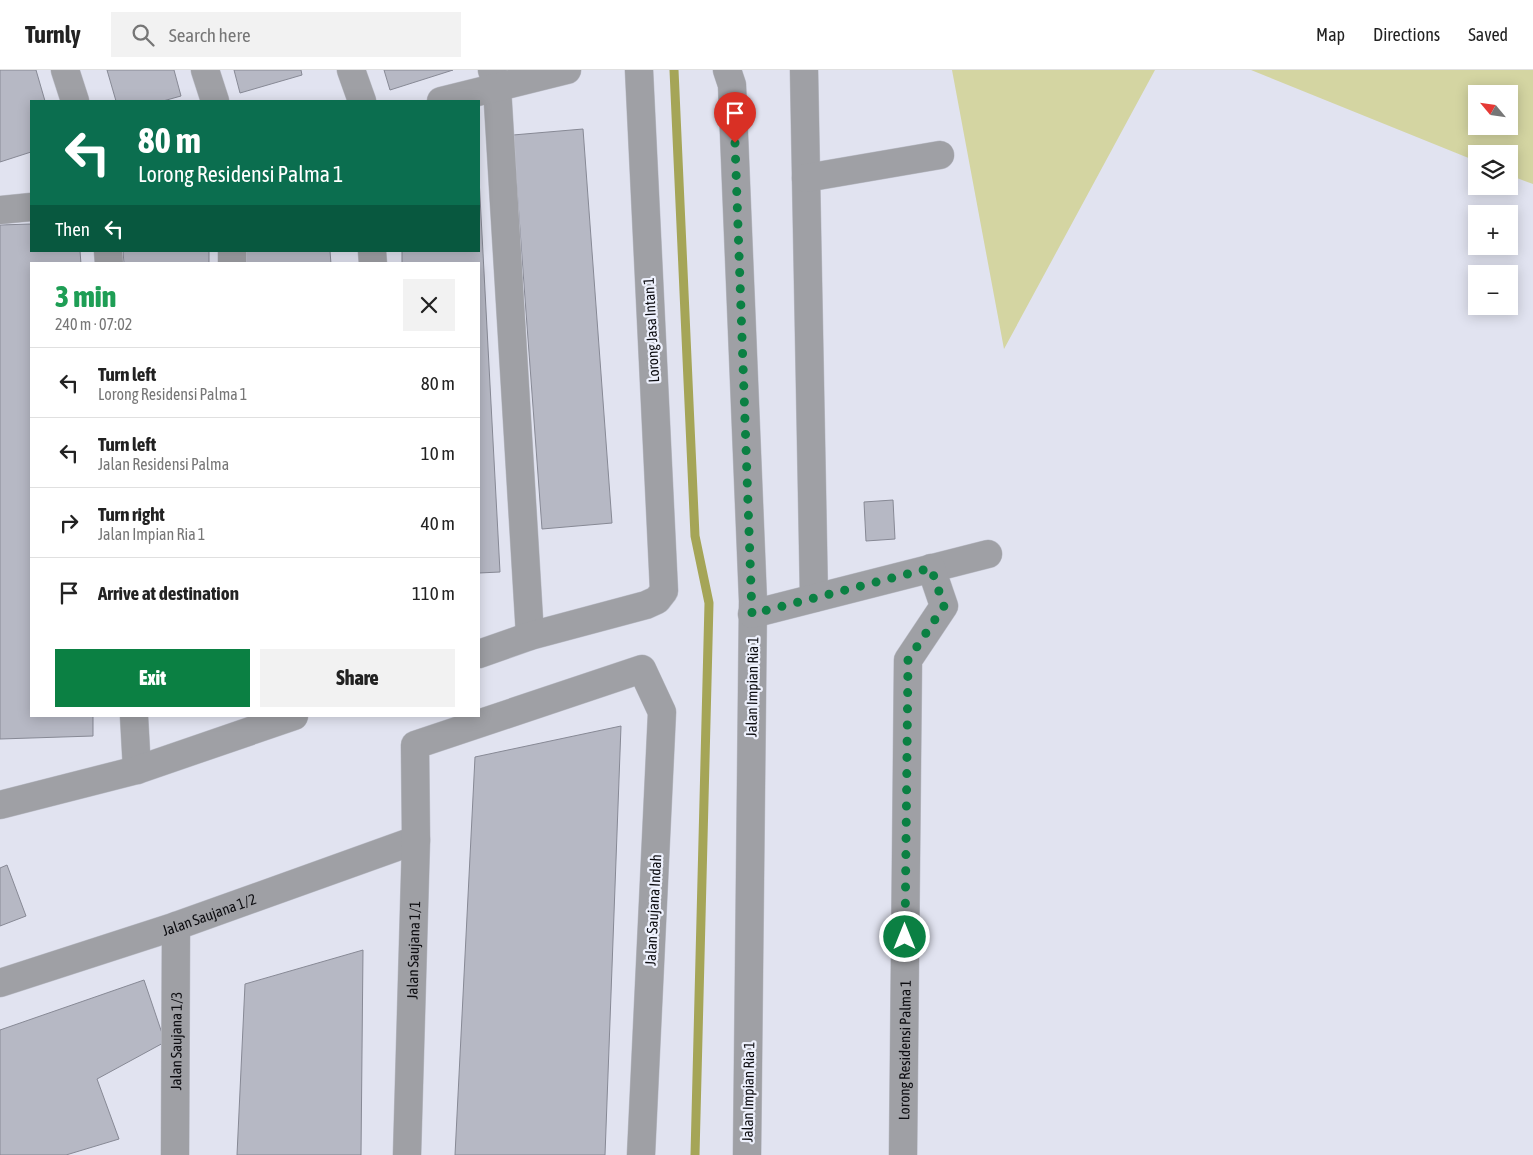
<!DOCTYPE html>
<meta charset="utf-8">
<style>
:root{--surface:#fff;--page:#f2f2f2;--text:#222;--muted:#767676;--line:#e0e0e0;--accent:#0b8043}
body{margin:0;font-family:"Asap Condensed",sans-serif;background:var(--page);color:var(--text);height:100vh;display:flex;flex-direction:column;font-size:19px;white-space:nowrap}
*{box-sizing:border-box;margin:0}
p{font-size:16px;color:var(--muted)}
.icon{flex:none;width:28px;height:28px;fill:none;stroke:currentColor;stroke-width:2;stroke-linecap:round;stroke-linejoin:round}
.map{position:relative;flex:1;overflow:hidden}
.side{position:absolute;left:30px;top:192px;width:450px;height:455px;display:flex;flex-direction:column;background:var(--surface);border-radius:0px;box-shadow:0 2px 12px #0003}
.side>*{flex:none}
.banner{position:absolute;left:30px;top:30px;width:450px;height:152px;border-radius:0px;box-shadow:0 2px 12px #0003;background:#0b6e4f;color:#fff;overflow:hidden}
.needle{width:32px;rotate:299deg}
.buttons{position:absolute;left:1468px;top:15px;display:grid;gap:10px}
.buttons a{display:grid;place-items:center;width:50px;height:50px;border-radius:0px;background:var(--surface);box-shadow:0 2px 12px #0003;font-size:25px}
.pin{position:absolute;display:grid;place-items:center;width:42px;height:42px;color:#fff;margin:-51px -21px;border-radius:50% 50% 50% 0;rotate:-45deg;box-shadow:0 0 5px #0007}
.pin .icon{rotate:45deg}
.me{position:absolute;width:55px;margin:-28px;rotate:0deg;stroke-linejoin:round;filter:drop-shadow(0 0 4px #0008)}
.turn{display:flex;align-items:center;gap:18px;height:105px;padding:0 25px;font-size:22px}
.turn .icon{width:65px;height:65px;stroke-width:2.5}
.turn b{display:block;font-size:35px;line-height:42px}
.then{display:flex;align-items:center;height:48px;padding:0 25px;background:#0003;gap:10px;font-size:19px}
.round{display:grid;place-items:center;flex:none;width:52px;height:52px;border-radius:0px;background:var(--page)}
.summary{display:flex;align-items:center;justify-content:space-between;height:85px;padding:0 25px}
h1{font-size:30px;font-weight:800;line-height:38px;color:#1e9e55}
.cta{display:flex;gap:10px;margin-top:auto;padding:10px 25px}
.cta a{flex:1;height:58px;border-radius:0px;background:var(--accent);color:#fff;font-size:20px;font-weight:800;line-height:58px;text-align:center}
.cta a+a{background:var(--page);color:var(--text)}
ul{padding:0;list-style:none}
li{display:flex;align-items:center;gap:15px;height:70px;padding:0 25px;border-top:1px solid var(--line)}
li div{flex:1}
li b{display:block;font-size:19px}
li em{font-style:normal}
header{display:flex;align-items:center;gap:30px;box-sizing:border-box;height:70px;padding:0 25px;background:var(--surface);border-bottom:1px solid var(--line)}
header strong{font-size:24px}
nav{display:flex;gap:28px;margin-inline-start:auto;font-size:18px}
.search{width:350px;height:45px;background:var(--page);display:flex;align-items:center;gap:12px;box-sizing:border-box;padding:0 18px;border-radius:0px;color:var(--muted);font-size:19px}
.map>svg:first-child{display:block}
</style>
<header>
<strong>Turnly</strong>
<div class="search"><svg class="icon" aria-label="search" viewBox="0 0 24 24"><circle cx="10" cy="10" r="6"/><path d="M15 15l6 6"/></svg>Search here</div>
<nav><a>Map</a><a>Directions</a><a>Saved</a></nav>
</header>
<div class="map">
<svg width="1533" height="1085" viewBox="0 0 1533 1085">
<rect width="100%" height="100%" fill="#e1e3f0"/>
<path fill="#d4d5a2" fill-rule="evenodd" d="M952,0H1155L1004,279Z
M1251,0H1533V114L1509,105V84H1476V91ZM1476,24H1509V56H1476Z"/>
<g fill="none" stroke-linecap="round" stroke-linejoin="round">
<path stroke="#a5a557" stroke-width="9" d="M674,0L695,466L709,533L695,1085"/>
</g>
<path fill="#b6b8c4" stroke="#878995" d="M0,0H36L45,31H31V82L0,92Z
M107,0H174L181,26L163,31H116Z
M234,0H301L302,5L240,23Z
M384,0H453L390,20Z
M583,59L612,453L542,459L513,65Z
M479,108L500,502L479,503V194H402V181H479Z
M31,154V181H80L81,194H31V646H93V666L0,669V155Z
M123,181H209V194H124Z
M245,181H330L331,194H245Z
M893,430L895,469L866,471L864,432Z
M621,656L605,1085H455L475,687Z
M7,795L26,846L0,856V798Z
M363,880L361,1085H237L245,914Z
M144,910L165,972L97,1009L119,1069L66,1085H0V960Z"/>
<g fill="none" stroke-linecap="round" stroke-linejoin="round">
<g stroke="#bfc1cc" stroke-width="29">
<g id="minor">
<path d="M65,0L75,31"/>
<path d="M205,0L215,31"/>
<path d="M351,0L362,31"/>
<path d="M492,0L497,17L530,566"/>
<path d="M727,0L732,15L753,531L747,1085"/>
<path d="M804,0L814,528"/>
<path d="M441,31L567,0"/>
<path d="M806,108L940,85"/>
<path d="M0,140L31,137"/>
<path d="M108,181L109,194"/>
<path d="M232,181V194"/>
<path d="M372,181L373,194"/>
<path d="M752,544L988,484"/>
<path d="M479,584L530,566L646,535L657,530L664,521L639,0"/>
<path d="M134,646L137,700"/>
<path d="M0,735L137,700L294,646"/>
<path id="s1" d="M0,913L176,856L416,770"/>
<path id="s2" d="M175,1085L176,856"/>
<path id="s3" d="M407,1085L416,770L415,675L642,599L662,642L641,1085"/>
<path id="s4" d="M903,1085L908,590L944,536L931,498"/>
</g>
</g>
<use href="#minor" stroke="#9fa0a5" stroke-width="28"/>
</g>
<g fill="none" stroke-linecap="round" stroke-linejoin="round">
<path stroke="#0b8043" stroke-width="9" stroke-dasharray="0 16.2" d="M735,73L752,544L931,498L944,536L908,590L905,867"/>
</g>
<g text-anchor="middle" dominant-baseline="central" stroke-width="4.5" stroke-linejoin="round" paint-order="stroke">
<g font-size="15" fill="#0c0c10" stroke="#eef1fd">
<text transform="translate(651 260) rotate(-93)">Lorong Jasa Intan 1</text>
<text transform="translate(752 617) rotate(-89)">Jalan Impian Ria 1</text>
<text transform="translate(653 840) rotate(-87)">Jalan Saujana Indah</text>
<text stroke="none"><textPath href="#s1" startOffset="220">Jalan Saujana 1/2</textPath></text>
<text stroke="none"><textPath href="#s3" startOffset="205">Jalan Saujana 1/1</textPath></text>
<text stroke="none"><textPath href="#s2" startOffset="114">Jalan Saujana 1/3</textPath></text>
<text stroke="none"><textPath href="#s4" startOffset="105">Lorong Residensi Palma 1</textPath></text>
<text transform="translate(748 1022) rotate(-89)">Jalan Impian Ria 1</text>
</g>
</g>
</svg>
<div class="buttons">
<a><svg class="needle" viewBox="-14 -14 28 28"><path d="M0-13l5 13h-10z" fill="#e53935"/><path d="M0 13l5-13h-10z" fill="#767676"/></svg></a>
<a><svg class="icon" aria-label="layers" viewBox="0 0 24 24"><path d="M12 4l9 5-9 5-9-5zM3 14l9 5 9-5"/></svg></a>
<a>+</a>
<a>−</a>
</div>
<div class="pin" style="left:735px;top:73px;background:#d93025"><svg class="icon" aria-label="arrive" viewBox="0 0 24 24"><path d="M6 21V4h12l-3 4 3 4H6"/></svg></div>
<svg class="me" style="left:905px;top:867px" viewBox="-20 -20 40 40"><circle r="17" fill="#0b8043" stroke="#fff" stroke-width="3"/><path d="M0-11L8 9 0 5-8 9z" fill="#fff"/></svg>
<div class="banner">
<div class="turn"><svg class="icon" aria-label="left" viewBox="0 0 24 24"><path d="M17 20v-9H6M10 6l-5 5 5 5"/></svg><div><b>80 m</b>Lorong Residensi Palma 1</div></div>
<div class="then">Then<svg class="icon" aria-label="left" viewBox="0 0 24 24"><path d="M17 20v-9H6M10 6l-5 5 5 5"/></svg></div>
</div>
<section class="side">
<div class="summary"><div><h1>3 min</h1><p>240 m · 07:02</p></div><a class="round"><svg class="icon" aria-label="close" viewBox="0 0 24 24"><path d="M6 6l12 12M18 6L6 18"/></svg></a></div>
<ul>
<li><svg class="icon" aria-label="left" viewBox="0 0 24 24"><path d="M17 20v-9H6M10 6l-5 5 5 5"/></svg><div><b>Turn left</b><p>Lorong Residensi Palma 1</p></div><em>80 m</em></li>
<li><svg class="icon" aria-label="left" viewBox="0 0 24 24"><path d="M17 20v-9H6M10 6l-5 5 5 5"/></svg><div><b>Turn left</b><p>Jalan Residensi Palma</p></div><em>10 m</em></li>
<li><svg class="icon" aria-label="right" viewBox="0 0 24 24"><path d="M7 20v-9h11M14 6l5 5-5 5"/></svg><div><b>Turn right</b><p>Jalan Impian Ria 1</p></div><em>40 m</em></li>
<li><svg class="icon" aria-label="arrive" viewBox="0 0 24 24"><path d="M6 21V4h12l-3 4 3 4H6"/></svg><div><b>Arrive at destination</b></div><em>110 m</em></li>
</ul>
<div class="cta"><a>Exit</a><a>Share</a></div>
</section>
</div>
